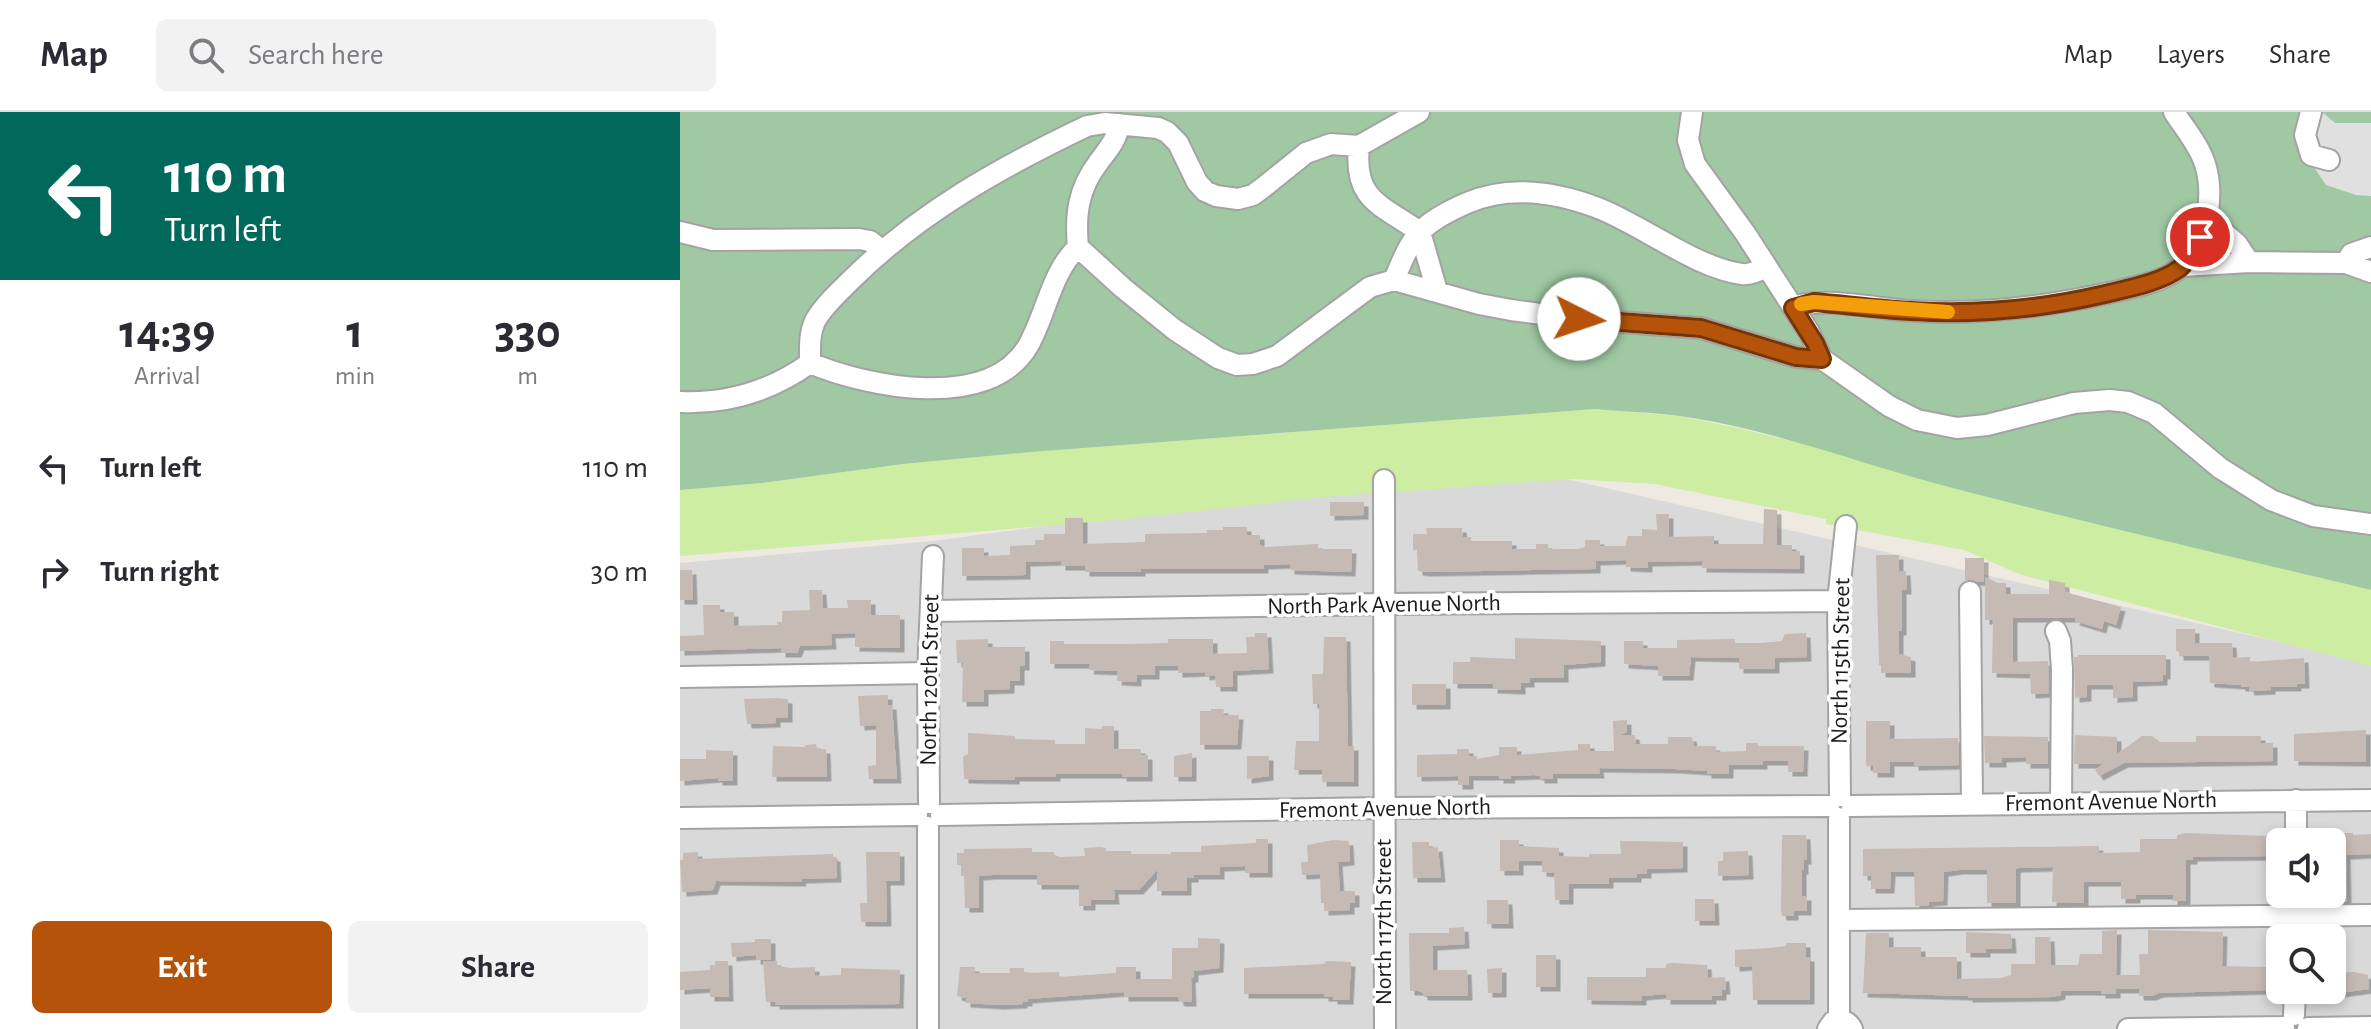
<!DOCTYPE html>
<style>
:root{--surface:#fff;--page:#f2f2f3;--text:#2b2b33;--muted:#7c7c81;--line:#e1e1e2;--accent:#b45309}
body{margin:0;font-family:"Alegreya Sans",sans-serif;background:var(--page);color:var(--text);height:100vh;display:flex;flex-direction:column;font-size:30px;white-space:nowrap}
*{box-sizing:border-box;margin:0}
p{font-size:26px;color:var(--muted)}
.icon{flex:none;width:44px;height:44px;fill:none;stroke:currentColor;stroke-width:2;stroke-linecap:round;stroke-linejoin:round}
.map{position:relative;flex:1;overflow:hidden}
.drawer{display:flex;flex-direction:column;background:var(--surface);width:680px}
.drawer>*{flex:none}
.guide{background:#00695c;color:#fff;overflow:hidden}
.buttons{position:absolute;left:1586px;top:716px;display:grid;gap:16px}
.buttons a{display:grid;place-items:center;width:80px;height:80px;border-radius:12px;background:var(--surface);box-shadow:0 4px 12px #0003;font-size:40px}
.pin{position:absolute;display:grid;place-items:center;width:68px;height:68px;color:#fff;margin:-34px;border:4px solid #fff;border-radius:50%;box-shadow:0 2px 8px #0007}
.me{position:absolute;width:88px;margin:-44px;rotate:94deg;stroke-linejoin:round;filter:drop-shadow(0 0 6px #0008)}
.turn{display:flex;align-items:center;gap:28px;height:168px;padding:0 32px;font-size:36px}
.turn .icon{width:104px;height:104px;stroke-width:2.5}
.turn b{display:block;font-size:56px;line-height:68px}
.eta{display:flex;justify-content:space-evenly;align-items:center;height:136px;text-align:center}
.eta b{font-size:48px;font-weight:600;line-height:56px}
.button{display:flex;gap:16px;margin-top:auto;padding:16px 32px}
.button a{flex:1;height:92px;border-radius:12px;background:var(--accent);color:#fff;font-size:32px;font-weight:600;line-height:92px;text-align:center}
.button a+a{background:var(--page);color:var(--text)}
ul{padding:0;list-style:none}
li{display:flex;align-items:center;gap:24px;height:104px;padding:0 32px}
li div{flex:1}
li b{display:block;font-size:30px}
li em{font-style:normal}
header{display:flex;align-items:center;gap:48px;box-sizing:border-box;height:112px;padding:0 40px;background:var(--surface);border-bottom:2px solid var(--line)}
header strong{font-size:38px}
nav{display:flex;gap:44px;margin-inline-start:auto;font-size:28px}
.search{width:560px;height:72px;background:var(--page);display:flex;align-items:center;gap:20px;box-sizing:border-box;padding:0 28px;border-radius:12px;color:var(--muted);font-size:30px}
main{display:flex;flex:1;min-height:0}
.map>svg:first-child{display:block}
</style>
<header>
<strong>Map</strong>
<div class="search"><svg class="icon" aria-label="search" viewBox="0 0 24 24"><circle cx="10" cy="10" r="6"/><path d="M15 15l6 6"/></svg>Search here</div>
<nav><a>Map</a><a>Layers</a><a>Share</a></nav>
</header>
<main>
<section class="drawer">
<div class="guide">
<div class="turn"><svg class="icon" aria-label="left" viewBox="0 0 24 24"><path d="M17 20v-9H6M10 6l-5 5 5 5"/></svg><div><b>110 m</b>Turn left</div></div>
</div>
<div class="eta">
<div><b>14:39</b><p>Arrival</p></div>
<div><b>1</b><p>min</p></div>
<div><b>330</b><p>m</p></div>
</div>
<ul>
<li><svg class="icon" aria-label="left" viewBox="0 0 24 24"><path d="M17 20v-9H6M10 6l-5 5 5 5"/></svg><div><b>Turn left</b></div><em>110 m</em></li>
<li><svg class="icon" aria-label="right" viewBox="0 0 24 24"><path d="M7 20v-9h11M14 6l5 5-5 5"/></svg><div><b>Turn right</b></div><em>30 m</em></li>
</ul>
<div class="button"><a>Exit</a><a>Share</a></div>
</section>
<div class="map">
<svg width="1691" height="917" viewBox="0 0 1691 917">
<defs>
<filter id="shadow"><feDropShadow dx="4.5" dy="4.5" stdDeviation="0" flood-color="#0004"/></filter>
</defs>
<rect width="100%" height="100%" fill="#eee9e1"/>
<path fill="#dad9d9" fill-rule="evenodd" d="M847,358L1691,551V917H0V451L253,429L704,368ZM1600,730H1652V782H1600ZM1600,826H1652V878H1600Z"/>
<path fill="#cceda2" d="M915,297L1000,304L1062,317L1161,341L1255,371L1691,478V554L1339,462L1284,438L1146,412V407L975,372L893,367L643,385L437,408L0,444V378L82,371L223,352L351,340Z"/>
<path fill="#a0c9a3" d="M0,0H1691V478C1549,444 1406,411 1265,374C1177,351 1091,317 1000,304C972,300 943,300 915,297L351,340L223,352L82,371L0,378Z"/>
<path fill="#e0e0e0" d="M1635,0H1642L1655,11H1691V84L1676,83L1646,73L1634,55L1631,18Z"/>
<path fill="#c6bab4" filter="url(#shadow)" d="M650,390H684V403L650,404Z
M1084,397L1097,398V433H1112V439H1120V457L1022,456V449L968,450V456L946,455V448L916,449V457H913L745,460L738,459L737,438H733V422H747L746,416H782L783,425H791V429H832V437H856V432H868V437H898L905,435V428H920V434H945L948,424H962V417L977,418L976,402H989V425L1034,424V432H1083Z
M385,406H403V432L465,430V422L527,421V418H543V415H567V423H580V433L585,435L638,432V437H672L671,460L610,458V452L584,453V457H461V460H405V454H381V449L346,450V463L282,464V436H304V444L330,443V434L355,433V428H364V422H385Z
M1196,443H1219V459H1226L1227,478H1222V519H1219V542L1231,545V561H1201V553H1199Z
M1285,446H1304V470L1285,468Z
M0,458H12L13,488H0Z
M1305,465L1318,471H1326V482H1369V468L1385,471V480L1441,495L1436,513L1424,509L1422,517L1395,509L1396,506H1333V550L1368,549L1369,581L1351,582L1350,562L1312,561L1313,508H1305Z
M129,478H142L143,496H168L167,488H191V503H220V536L175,535V521L151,522L152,533L120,534L117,541H101V536L0,539V524L24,523L23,493H40V500H54V514L98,513L97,510H102V499L130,498Z
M1496,517H1515V531H1552L1553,546L1570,545V550L1624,546L1625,572H1617V575H1591V578L1570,579L1569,575H1561V573L1530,571L1529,544H1499V540L1496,539Z
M575,521H587L589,557L553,559V575H536L535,563L525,564V560L498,561V554H475V563H457V570L437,569L438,559L409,558L410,552H370V529H384V532H448L488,531V527H533V542L567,541L566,525H575Z
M1126,521L1127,545L1095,546V557H1059V546L1011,545L1009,564H978V554L944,552V529H963V536H997V528L1055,527V531H1081L1102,529L1105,522Z
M644,525H666L668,634H674V670H642V658H614L616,629H639V592H633L632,562H643Z
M835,526L921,529V550L884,553V566H850V571H841V578L813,577V572H773V550H790V545L835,547Z
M308,527V535H345V554H340V569H330V577L304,578V590H282L283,551H277L276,528Z
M1398,543H1486V563H1483V569L1453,570V585L1433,586V573H1407V585L1395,586L1394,545H1398Z
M732,572H766V593H732Z
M208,583V593H212L217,667H189L188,654L196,653V613L180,614L178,584Z
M96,586L108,587V606H96V611L67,612L64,587Z
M531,597H544L543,603H559L557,633H520V599H531Z
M947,608V620L940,623H955L956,632H988V625H1012L1014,634H1036V640L1066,639V631H1078V634H1124L1123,660H1108V649H1083V653H1049V662H1027V659L995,657L919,656L920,662H873V667H860V664L854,663L830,664L831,667H819V664H789V673H778V664L737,665V643L777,642V637H789V644H797V647L819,643V635H837V643L898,638V632H910V639H934L933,609Z
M1186,609H1210V627L1278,626L1279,653L1234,654V650H1210V661H1193V654H1186Z
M422,614H434V637H461V643H468V665H442V662H376V665H335V668L284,667L283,645L288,642V621L335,624V627L375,628V632H405V616L422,617Z
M1686,618V650L1614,649V622Z
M1395,623L1437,625V642L1462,624H1472L1480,630H1516V624H1581V631H1593V649L1444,651L1419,664L1415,658L1423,652H1394Z
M1304,624L1368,625V652H1346V645L1322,646V651H1305Z
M136,632L137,637H146L147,665H92L93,634L125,635V633Z
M26,638L53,639V669H38V666L0,669V647H26Z
M512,641V665H494V644Z
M567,644H589V664L567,667Z
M1644,718H1656V721H1673V723L1691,722V742L1666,743L1667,790H1652V730H1644Z
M1505,721L1587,724L1588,744L1513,745V748H1506V789H1493V783H1456V787H1441V770H1404V791L1372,790L1373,755L1338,756L1336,757V791H1307V758H1279L1264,760L1263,789L1249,790V794H1235L1234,760H1211L1210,777H1191V764H1183V737L1419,734V741L1460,740V727H1497V723Z
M1102,723H1126L1127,748H1124V758H1122V784H1127V799H1114V804H1102L1101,799Z
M576,727H588V761H565V754L540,755V763H514V766H507V779H477V758L459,778H434L435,788H411V794H399V773H357V763H312L299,764V796H285L284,764H281V753H277V741H284V737L352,736V740H374V743L380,745L405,744L404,736L420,735L426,736V739H451V742H491V740H521V734L576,731Z
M653,728L669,729L670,749L658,750L660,779H675V791H670V798L644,799V791H641L640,762L622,763L621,750H628L627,733Z
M820,728H839V734L879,736V744L909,745V742H941L940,729L1003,730V756L967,757V762H957V766H929V772H889V788H875L874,761L862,760V749H839V759H820Z
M732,730H749V736L758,735L761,766H733Z
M1068,739L1069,763L1038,764V749H1043V740Z
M18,740V747L153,742V745H156L157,766L121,767L122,770L36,769L33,778L2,780L0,748H3V741Z
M186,740H220V769H206L207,810H181L180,791H187Z
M1015,787H1034L1035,809H1015Z
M807,788H828L829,812H807Z
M784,815L785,832L753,834V858H787L788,884H743V881L739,879H730L729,821H769V816Z
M1437,818L1436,863H1460L1459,842H1468V818L1543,820L1542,854L1588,855V878L1479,881L1472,884H1459V877H1436V882H1421V879H1381V883L1373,885L1288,886V884L1183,881L1186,821H1209V835H1241V845H1277V867L1321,866L1331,863V852H1355V825H1370L1371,853H1398L1400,842H1422V819Z
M1286,820L1331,822L1332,837H1306V841H1286Z
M518,826L540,827L539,856L514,859V866H511L512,890H500L498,885H444V880L348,887V890H343V892L319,893L286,891V886L277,884L280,855H295V861H330V856H344V861L379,860V865L436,861V855H456V867H492V836H518Z
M75,827H91V848H76V843L52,845L51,831L75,830Z
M1106,831H1126V845H1130V888H1073L1072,854L1055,855V838L1089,836L1106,834Z
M856,843H876V875H856Z
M35,849H48L49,885H30V876L0,878V860L30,858V853H35Z
M83,849H97V854L110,856L135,855V864L161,863V856L220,858L219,892L95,893V890H86Z
M646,849L671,850L669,888H653V885H644V882H564V856L644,852Z
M992,851L1027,853L1028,866L1045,865L1046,878H1042V884H1032V888H986V882L962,884V889L907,888V865H966V856H986V852Z
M822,856V881H808L807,857Z
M1675,860L1688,863L1689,877L1652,882V861Z"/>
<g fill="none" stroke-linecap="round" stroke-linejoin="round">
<g stroke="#a3a3a3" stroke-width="24">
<path id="minor" d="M1012,0L1008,28L1015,52L1065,121L1129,220L1142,247L1209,294L1237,308L1277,316L1307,313L1394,291L1430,288L1448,290L1474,301L1540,356L1591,388L1633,404L1691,412
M1631,0L1625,23L1631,43L1649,48
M439,12C437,29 427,38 418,51C398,77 395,103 398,135L443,176L495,218L538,246L557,253L573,252L597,244L690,175L714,168L799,192L831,198L899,207L1021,216L1116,245L1142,247
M679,34C673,89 702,93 740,120L757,179
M1526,105L1557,132L1569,150
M0,120L33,128L179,127L190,129L202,139
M1666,151L1671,142L1691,135
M1502,154L1569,150L1666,151L1691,160
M714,168C721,152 728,132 740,120C752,107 771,98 787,91C829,73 876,80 918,96C962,113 1016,156 1062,162C1071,163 1078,159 1085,155
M1113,196C1135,183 1204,198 1233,199C1301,203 1366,195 1433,180C1454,175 1484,170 1501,155C1527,132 1535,84 1525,52C1519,33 1505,17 1494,0
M130,251C130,236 129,222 135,209C144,193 159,180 172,167C240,100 321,55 407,14L425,11L478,16L487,20L498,31L517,70L525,79L536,84L558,87L573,83L585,74L626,41L651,32L679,34L739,0
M130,251C187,275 309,300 348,234C366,203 371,160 398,135
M0,290C49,292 91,279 130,251
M704,368L705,917
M1290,480L1292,692
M251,499L704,492L1158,489
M1376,519L1380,529L1382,557L1381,691
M0,565L248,561
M1160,684L1158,489L1166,414
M1616,688V730
M249,691L248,561L253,444
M1172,694L1691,688
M261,703L704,696L1149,694
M0,706L237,703
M1159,706V908
M1159,808L1691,803
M1616,826L1617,782
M1614,903L1615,878
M248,916V715
M1628,916L1691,915
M1148,917L1153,910C1161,906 1168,909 1172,917
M1448,917L1604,915"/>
</g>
<use href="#minor" stroke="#fff" stroke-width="20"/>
</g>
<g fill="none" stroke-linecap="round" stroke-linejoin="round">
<g stroke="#753606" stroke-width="20">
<path id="route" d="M899,207L1021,216L1116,245L1142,247L1135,231L1113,196L1134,190C1167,193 1199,197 1231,199C1297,203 1361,197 1425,182C1449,176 1480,171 1500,156C1509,148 1514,135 1520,125"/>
</g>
<use href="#route" stroke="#b45309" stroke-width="14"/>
<path stroke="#f59e0b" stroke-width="14" d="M1121,192L1134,190L1268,200"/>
</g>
<g text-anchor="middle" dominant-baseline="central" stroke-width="7" stroke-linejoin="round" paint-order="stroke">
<g font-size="24" fill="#1c1c1c" stroke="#fff">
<text transform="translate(704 493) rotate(-1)">North Park Avenue North</text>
<text transform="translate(1161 549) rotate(-89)">North 115th Street</text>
<text transform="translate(250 568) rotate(-89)">North 120th Street</text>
<text transform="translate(1431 690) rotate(-1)">Fremont Avenue North</text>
<text transform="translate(705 697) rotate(-1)">Fremont Avenue North</text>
<text transform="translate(704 810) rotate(-90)">North 117th Street</text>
</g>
</g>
</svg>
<div class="buttons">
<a><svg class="icon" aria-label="sound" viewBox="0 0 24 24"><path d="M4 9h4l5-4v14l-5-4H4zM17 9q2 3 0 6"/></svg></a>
<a><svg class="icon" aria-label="search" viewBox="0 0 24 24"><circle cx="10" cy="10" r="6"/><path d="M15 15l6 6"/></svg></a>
</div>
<div class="pin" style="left:1520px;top:125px;background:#d93025"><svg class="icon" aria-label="arrive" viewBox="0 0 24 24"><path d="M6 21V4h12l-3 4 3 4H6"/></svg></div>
<svg class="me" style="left:899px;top:207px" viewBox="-20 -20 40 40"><circle r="19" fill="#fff"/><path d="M0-13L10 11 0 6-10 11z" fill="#b45309"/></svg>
</div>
</main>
